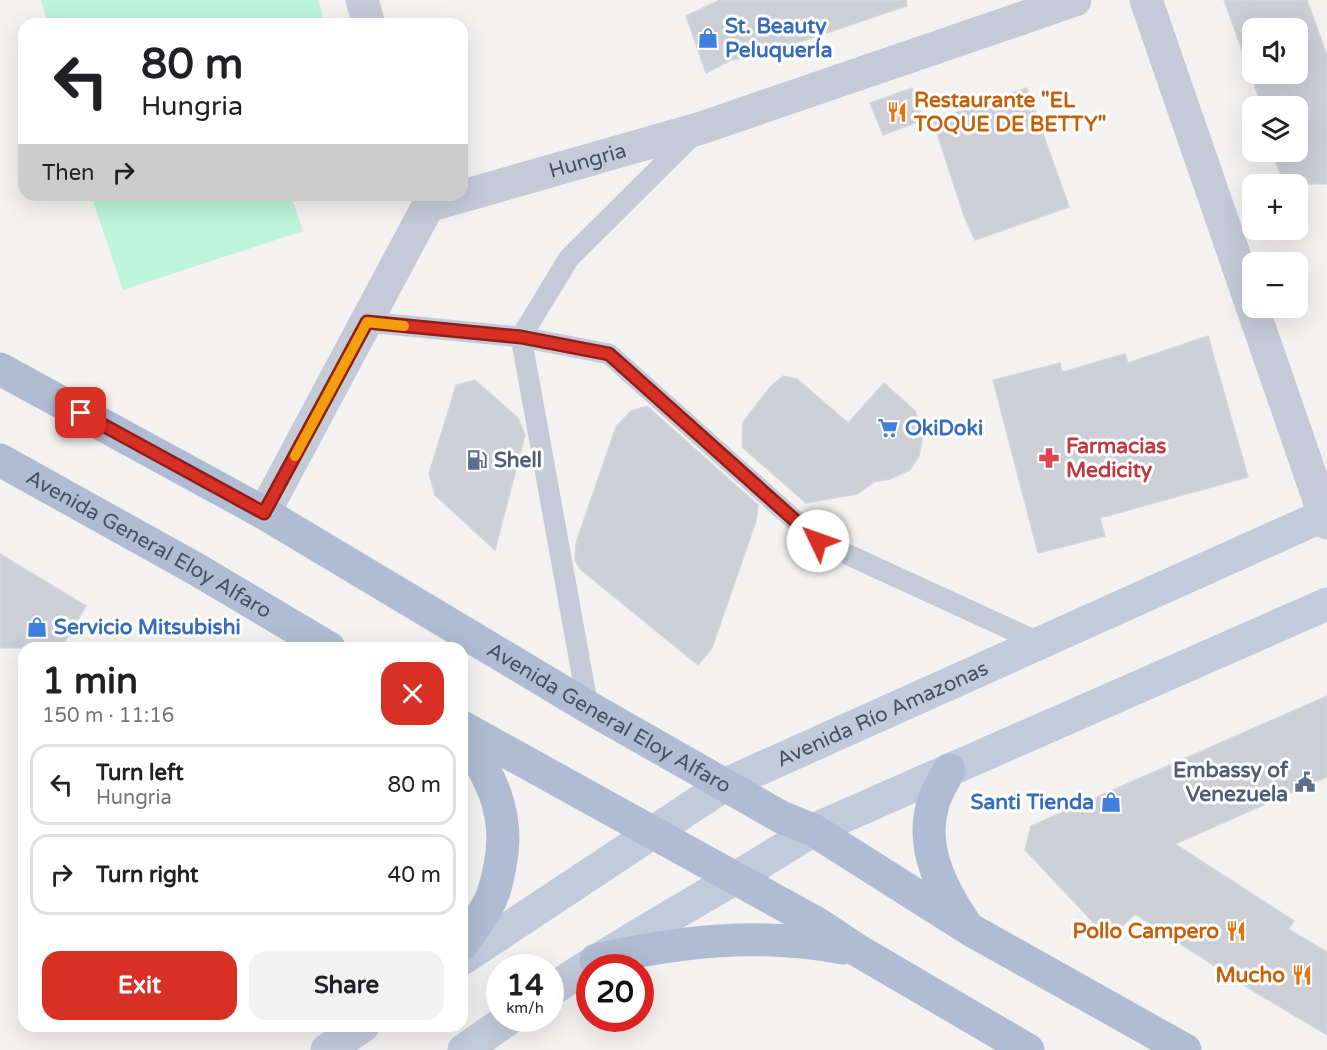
<!DOCTYPE html>
<meta charset="utf-8">
<style>
:root{--surface:#fff;--page:#f2f2f2;--text:#202124;--muted:#757577;--line:#e0e0e0;--accent:#d93025}
body{margin:0;font-family:"Varela Round",sans-serif;background:var(--page);color:var(--text);height:100vh;display:flex;flex-direction:column;font-size:22px;white-space:nowrap}
*{box-sizing:border-box;margin:0}
p{font-size:20px;color:var(--muted)}
.icon{flex:none;width:33px;height:33px;fill:none;stroke:currentColor;stroke-width:2;stroke-linecap:round;stroke-linejoin:round}
.map{position:relative;flex:1;overflow:hidden}
.drawer{position:absolute;left:18px;top:642px;width:450px;height:390px;display:flex;flex-direction:column;background:var(--surface);border-radius:18px;box-shadow:0 6px 24px #0002}
.drawer>*{flex:none}
.banner{position:absolute;left:18px;top:18px;width:450px;height:183px;border-radius:18px;box-shadow:0 6px 24px #0002;background:#fff;color:var(--text);overflow:hidden}
.buttons{position:absolute;left:1242px;top:18px;display:grid;gap:12px}
.buttons a{display:grid;place-items:center;width:66px;height:66px;border-radius:12px;background:var(--surface);box-shadow:0 6px 24px #0002;font-size:30px}
.speed{position:absolute;left:486px;top:954px;display:flex;gap:12px;font-size:30px;font-weight:700;text-align:center}
.speed>*{display:grid;place-content:center;width:78px;height:78px;border-radius:50%;background:var(--surface);box-shadow:0 6px 24px #0002;line-height:1}
.speed small{font-size:15px;font-weight:400}
.speed .limit{border:9px solid #d22;background:#fff;color:#111}
.pin{position:absolute;display:grid;place-items:center;width:51px;height:51px;color:#fff;margin:-26px;border-radius:12px;box-shadow:0 3px 9px #0006}
.me{position:absolute;width:66px;margin:-33px;rotate:312deg;stroke-linejoin:round;filter:drop-shadow(0 0 4px #0008)}
.turn{display:flex;align-items:center;gap:21px;height:126px;padding:0 24px;font-size:27px}
.turn .icon{width:78px;height:78px;stroke-width:2.5}
.turn b{display:block;font-size:42px;line-height:51px}
.then{display:flex;align-items:center;height:57px;padding:0 24px;background:#0003;gap:12px;font-size:22px}
.round{display:grid;place-items:center;flex:none;width:63px;height:63px;border-radius:18px;background:var(--page)}
.head{display:flex;align-items:center;justify-content:space-between;height:102px;padding:0 24px}
h1{font-size:36px;font-weight:800;line-height:45px}
.primary-button{display:flex;gap:12px;margin-top:auto;padding:12px 24px}
.primary-button a{flex:1;height:69px;border-radius:18px;background:var(--accent);color:#fff;font-size:24px;font-weight:800;line-height:69px;text-align:center}
.primary-button a+a{background:var(--page);color:var(--text)}
ul{padding:0;list-style:none}
li{display:flex;align-items:center;gap:18px;height:81px;margin:0 12px 9px;padding:0 12px;border:3px solid var(--line);border-radius:18px}
li div{flex:1}
li b{display:block;font-size:22px}
li em{font-style:normal}
.map>svg:first-child{display:block}
</style>
<div class="map">
<svg width="1327" height="1050" viewBox="0 0 1327 1050">
<rect width="100%" height="100%" fill="#f4f2f1"/>
<path fill="#bdf4da" d="M41,0H318L325,24H48Z
M91,195H291L303,231L123,290Z"/>
<path fill="#cdcfd7" stroke="#d5d6dd" stroke-width="1.5" fill-rule="evenodd" d="M720,0H906L907,6L755,57L731,60L706,73L686,16Z
M1224,0H1307L1327,56V184H1285L1273,156L1278,154L1277,152H1298V106H1262ZM1252,28H1298V74H1252Z
M912,88L923,120L883,135L870,103Z
M1027,88L1069,207L975,240L964,216L933,121Z
M1208,336L1248,477L1100,518L1105,536L1038,553L993,380L1060,363L1062,372L1125,354L1128,363Z
M783,376L797,379L848,423L884,383L915,411L923,433L919,456L910,470L890,479L874,482L857,494L806,503L742,447L743,422L771,386Z
M475,380L518,418L525,435L495,550L435,495L429,474L456,385Z
M647,406L758,505L756,521L712,648L698,665L580,569L575,560L576,543L616,427L631,411Z
M0,554L86,606L61,648H0Z
M1327,696V777L1175,844L1294,921L1288,929L1327,952V1035L1250,989L1135,914L1109,939L1025,850L1031,826Z"/>
<g fill="none" stroke-linecap="round" stroke-linejoin="round">
<path stroke="#c4cbd7" stroke-width="21" d="M367,322L521,337L609,354L818,541L1038,642
M588,707L521,337L569,258L696,132"/>
<g stroke="#c4cbd7" stroke-width="33">
<path d="M362,0L369,24"/>
<path d="M1146,0L1327,523"/>
<path id="s1" d="M264,513L428,206L701,128L1075,0"/>
</g>
<g stroke="#c2cbdc" stroke-width="33">
<path id="s2" d="M462,959L726,784L1327,514"/>
<path d="M550,991C635,933 727,886 813,830L1327,604"/>
<path d="M327,1050L363,1026"/>
<path d="M464,1050L510,1018"/>
</g>
<g stroke="#afbcd3" stroke-width="33">
<path id="s3" d="M0,369L264,513L588,707L781,817L813,830L971,930L1185,1050"/>
<path id="s4" d="M0,460L196,569L329,648"/>
<path d="M462,727L818,924L857,950L1028,1050"/>
<path d="M462,733C490,775 511,814 500,866C497,880 495,893 488,905C480,919 471,931 462,944"/>
<path d="M949,770C944,781 936,792 933,804C920,846 941,888 964,922"/>
<path d="M596,960C681,941 757,932 843,948"/>
</g>
</g>
<g fill="none" stroke-linecap="round" stroke-linejoin="round">
<g stroke="#8d1f18" stroke-width="15">
<path id="route" d="M81,413L264,513L367,322L521,337L609,354L818,541"/>
</g>
<use href="#route" stroke="#d93025" stroke-width="10"/>
<path stroke="#f59e0b" stroke-width="10" d="M295,456L367,322L404,326"/>
</g>
<defs>
<g id="shop-bare" transform="scale(1.62)"><path d="M-5-2.5h2.3a2.7 3.5 0 0 1 5.4 0H5L5.5 6h-11ZM-1.5-2.5h3a1.5 2.3 0 0 0-3 0Z" fill="#3f7fe0" stroke="#fff" stroke-width="2.5" paint-order="stroke"/></g>
<g id="restaurant-bare" transform="scale(1.62)"><path d="M-5-6h1v4h1v-4h1v4h1v-4h1v5L-1.5 .5V6h-2V.5L-5-1ZM5-6V6H3V1.5H1.5Q1.5-4 5-6Z" fill="#e8710a" stroke="#fff" stroke-width="2.5" paint-order="stroke"/></g>
<g id="supermarket-bare" transform="scale(1.62)"><path d="M-6-5.5h2.5l.6 2H6L4.5 2H-2.5L-4.4-4H-6ZM-1.5 3.2a1.3 1.3 0 1 0 .1 0ZM3 3.2a1.3 1.3 0 1 0 .1 0Z" fill="#3f7fe0" stroke="#fff" stroke-width="2.5" paint-order="stroke"/></g>
<g id="pharmacy-bare" transform="scale(1.62)"><path d="M-2-6h4v4h4v4h-4v4h-4v-4h-4v-4h4Z" fill="#e0444e" stroke="#fff" stroke-width="2.5" paint-order="stroke"/></g>
<g id="fuel-bare" transform="scale(1.62)"><path d="M-5.5-6h7V0h2V4h1.3V-2.5L3-4.5l.8-.8L6-3V5H2.5V1h-1V6h-7ZM-4.2-4.7v3.2H.2V-4.7Z" fill="#5c6f8a" stroke="#fff" stroke-width="2.5" paint-order="stroke"/></g>
<g id="civic-bare" transform="scale(1.62)"><path d="M-.6-6.5H3V-4.5H.6V-3L4-1V1h2V6H-6V1h2V-1L-.6-3ZM-1.2 2.5V6h2.4V2.5Z" fill="#5c6f8a" stroke="#fff" stroke-width="2.5" paint-order="stroke"/></g>
</defs>
<g fill-rule="evenodd">
<use href="#shop-bare" x="708" y="38"/>
<use href="#restaurant-bare" x="897" y="112"/>
<use href="#supermarket-bare" x="888" y="428"/>
<use href="#pharmacy-bare" x="1049" y="458"/>
<use href="#fuel-bare" x="477" y="460"/>
<use href="#shop-bare" x="37" y="627"/>
<use href="#civic-bare" x="1305" y="782"/>
<use href="#shop-bare" x="1111" y="802"/>
<use href="#restaurant-bare" x="1236" y="931"/>
<use href="#restaurant-bare" x="1302" y="975"/>
</g>
<g text-anchor="middle" dominant-baseline="central" stroke-width="6" stroke-linejoin="round" paint-order="stroke">
<g font-size="21" font-weight="bold" fill="#366cbe" stroke="#fff" text-anchor="start">
<text x="725" y="26">St. Beauty<tspan x="725" dy="24">PeluquerÍa</tspan></text>
<text x="905" y="428">OkiDoki</text>
<text x="54" y="627">Servicio Mitsubishi</text>
<text x="1094" y="802" text-anchor="end">Santi Tienda</text>
</g>
<g font-size="21" font-weight="bold" fill="#c56008" stroke="#fff" text-anchor="end">
<text x="914" y="100" text-anchor="start">Restaurante "EL<tspan x="914" dy="24">TOQUE DE BETTY"</tspan></text>
<text x="1219" y="931">Pollo Campero</text>
<text x="1285" y="975">Mucho</text>
</g>
<g font-size="21" fill="#475161" stroke="#fff">
<text stroke="none"><textPath href="#s1" startOffset="514">Hungria</textPath></text>
<text stroke="none"><textPath href="#s4" startOffset="171">Avenida General Eloy Alfaro</textPath></text>
<text stroke="none"><textPath href="#s2" startOffset="488">Avenida Río Amazonas</textPath></text>
<text stroke="none"><textPath href="#s3" startOffset="702">Avenida General Eloy Alfaro</textPath></text>
</g>
<g font-size="21" font-weight="bold" fill="#be3a42" stroke="#fff" text-anchor="start">
<text x="1066" y="446">Farmacias<tspan x="1066" dy="24">Medicity</tspan></text>
</g>
<g font-size="21" font-weight="bold" fill="#4e5e75" stroke="#fff" text-anchor="start">
<text x="494" y="460">Shell</text>
<text x="1288" y="770" text-anchor="end">Embassy of<tspan x="1288" dy="24">Venezuela</tspan></text>
</g>
</g>
</svg>
<div class="buttons">
<a><svg class="icon" aria-label="sound" viewBox="0 0 24 24"><path d="M4 9h4l5-4v14l-5-4H4zM17 9q2 3 0 6"/></svg></a>
<a><svg class="icon" aria-label="layers" viewBox="0 0 24 24"><path d="M12 4l9 5-9 5-9-5zM3 14l9 5 9-5"/></svg></a>
<a>+</a>
<a>−</a>
</div>
<div class="speed"><div>14<small>km/h</small></div><div class="limit">20</div></div>
<div class="pin" style="left:81px;top:413px;background:#d93025"><svg class="icon" aria-label="arrive" viewBox="0 0 24 24"><path d="M6 21V4h12l-3 4 3 4H6"/></svg></div>
<svg class="me" style="left:818px;top:541px" viewBox="-20 -20 40 40"><circle r="19" fill="#fff"/><path d="M0-13L10 11 0 6-10 11z" fill="#d93025"/></svg>
<div class="banner">
<div class="turn"><svg class="icon" aria-label="left" viewBox="0 0 24 24"><path d="M17 20v-9H6M10 6l-5 5 5 5"/></svg><div><b>80 m</b>Hungria</div></div>
<div class="then">Then<svg class="icon" aria-label="right" viewBox="0 0 24 24"><path d="M7 20v-9h11M14 6l5 5-5 5"/></svg></div>
</div>
<section class="drawer">
<div class="head"><div><h1>1 min</h1><p>150 m · 11:16</p></div><a class="round" style="background:#d93025;color:#fff"><svg class="icon" aria-label="close" viewBox="0 0 24 24"><path d="M6 6l12 12M18 6L6 18"/></svg></a></div>
<ul>
<li><svg class="icon" aria-label="left" viewBox="0 0 24 24"><path d="M17 20v-9H6M10 6l-5 5 5 5"/></svg><div><b>Turn left</b><p>Hungria</p></div><em>80 m</em></li>
<li><svg class="icon" aria-label="right" viewBox="0 0 24 24"><path d="M7 20v-9h11M14 6l5 5-5 5"/></svg><div><b>Turn right</b></div><em>40 m</em></li>
</ul>
<div class="primary-button"><a>Exit</a><a>Share</a></div>
</section>
</div>
